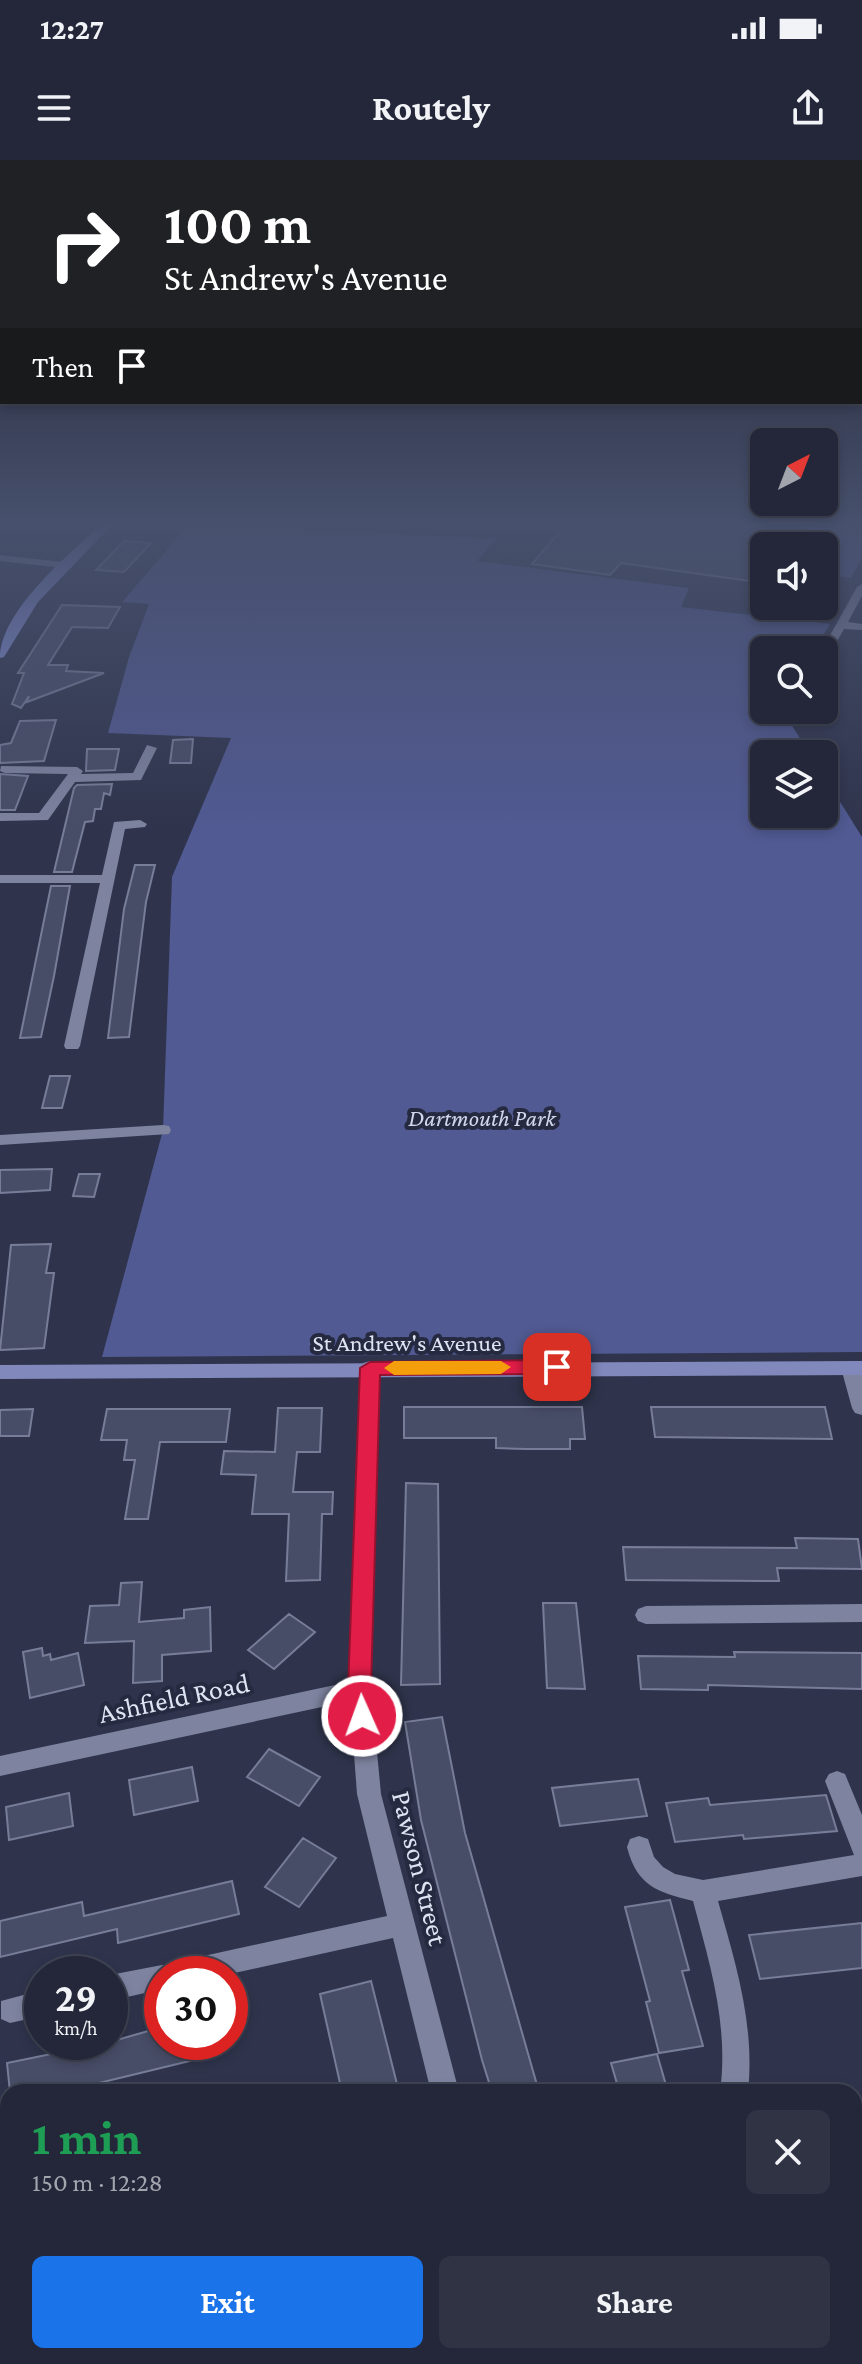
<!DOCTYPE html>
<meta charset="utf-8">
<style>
:root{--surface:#232739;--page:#2f3344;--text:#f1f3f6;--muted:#a3a5ae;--line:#404453;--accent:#1a73e8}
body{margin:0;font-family:"Crimson Pro",serif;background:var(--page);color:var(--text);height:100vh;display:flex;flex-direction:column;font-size:30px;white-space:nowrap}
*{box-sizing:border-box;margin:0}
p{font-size:26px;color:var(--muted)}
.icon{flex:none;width:44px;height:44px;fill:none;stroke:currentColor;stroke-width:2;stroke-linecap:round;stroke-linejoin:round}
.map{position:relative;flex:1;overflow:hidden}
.panel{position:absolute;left:0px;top:1924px;width:862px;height:280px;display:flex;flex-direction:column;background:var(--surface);border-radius:24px 24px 0 0;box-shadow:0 4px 12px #0003,0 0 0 2px var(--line)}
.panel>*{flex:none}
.hud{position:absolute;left:0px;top:0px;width:862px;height:244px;box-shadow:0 4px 12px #0003,0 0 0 2px var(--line);background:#202124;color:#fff;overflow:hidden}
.needle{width:52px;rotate:42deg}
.buttons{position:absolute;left:750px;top:268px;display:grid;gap:16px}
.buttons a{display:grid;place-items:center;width:88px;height:88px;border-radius:12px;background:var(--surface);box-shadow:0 4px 12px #0003,0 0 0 2px var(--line);font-size:40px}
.speed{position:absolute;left:24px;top:1796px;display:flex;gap:16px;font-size:40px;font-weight:700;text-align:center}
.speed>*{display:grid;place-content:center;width:104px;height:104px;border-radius:50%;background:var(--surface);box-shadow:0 4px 12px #0003,0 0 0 2px var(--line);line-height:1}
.speed small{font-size:20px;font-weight:400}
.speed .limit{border:12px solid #d22;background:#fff;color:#111}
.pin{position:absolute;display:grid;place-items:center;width:68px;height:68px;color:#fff;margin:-34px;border-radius:16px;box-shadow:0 4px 12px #0006}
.me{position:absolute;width:88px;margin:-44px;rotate:358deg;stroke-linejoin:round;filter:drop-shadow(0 0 6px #0008)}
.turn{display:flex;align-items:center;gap:28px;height:168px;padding:0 32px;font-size:36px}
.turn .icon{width:104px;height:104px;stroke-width:2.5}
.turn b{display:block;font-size:56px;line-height:68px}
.then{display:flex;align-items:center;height:76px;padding:0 32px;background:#0003;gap:16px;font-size:30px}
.round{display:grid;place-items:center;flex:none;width:84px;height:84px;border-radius:12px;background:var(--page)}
.headline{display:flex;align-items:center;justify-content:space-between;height:136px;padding:0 32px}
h1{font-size:48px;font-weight:700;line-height:60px;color:#1e9e55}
.button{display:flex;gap:16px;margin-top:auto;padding:16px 32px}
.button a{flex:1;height:92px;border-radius:12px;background:var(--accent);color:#fff;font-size:32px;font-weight:700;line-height:92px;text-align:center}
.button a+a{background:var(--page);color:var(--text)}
.status{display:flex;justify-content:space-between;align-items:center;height:56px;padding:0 40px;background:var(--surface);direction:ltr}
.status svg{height:22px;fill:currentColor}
header{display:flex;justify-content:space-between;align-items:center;height:104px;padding:0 32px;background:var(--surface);font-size:36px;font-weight:700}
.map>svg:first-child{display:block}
</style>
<div class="status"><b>12:27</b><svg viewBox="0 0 49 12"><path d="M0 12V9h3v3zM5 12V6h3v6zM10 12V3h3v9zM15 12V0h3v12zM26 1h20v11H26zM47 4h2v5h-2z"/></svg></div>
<header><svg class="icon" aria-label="menu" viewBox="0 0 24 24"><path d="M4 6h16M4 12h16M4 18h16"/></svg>Routely<svg class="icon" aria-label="share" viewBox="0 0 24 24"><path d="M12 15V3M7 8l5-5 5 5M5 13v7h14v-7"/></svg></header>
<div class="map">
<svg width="862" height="2204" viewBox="0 0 862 2204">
<rect width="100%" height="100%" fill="#2f344c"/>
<path fill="#515a92" d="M189,364L496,379L477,401L689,428L681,447L830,464L814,490H764V550H782L810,594H764V654H824V616L862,677V1192L102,1197L163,970L172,717L231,578L108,573L129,497L149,444L122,442Z
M808,364H862V398L851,418L824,414V386H793Z"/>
<path fill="#484d67" stroke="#777d98" stroke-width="2" d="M566,364H764V423L621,403L610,415L532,404Z
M124,381L151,383L124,412L96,410Z
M62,445L120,447L108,468L72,467L48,505H68L66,511L104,513L27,542L29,536L21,548L12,544L24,513H18Z
M56,560L44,601L0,603V585L11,583L20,561Z
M193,579L191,603H170L173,580Z
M87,589H119L115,610L86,611Z
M0,614L28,616L15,650H0Z
M112,624L110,635L104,633L101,649H95L93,661L85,662L72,712H54L74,628L77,625Z
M135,705H155L146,742L129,877L108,878L124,749Z
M51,726H70L54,816L41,877L20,878Z
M50,916H70L62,948H42Z
M52,1009L50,1030L0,1033V1010Z
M79,1014H100L94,1037L73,1036Z
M51,1084L46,1113H54L44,1188L0,1190L11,1085Z
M404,1247H582L585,1279H570V1289H526L496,1288V1278H404Z
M651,1247H825L832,1279L655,1277Z
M278,1248H322L320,1292H297L293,1332H333L332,1354H322L320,1420L286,1421L289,1354H252L256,1315L221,1314L224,1291L275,1292Z
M33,1249L29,1276H0V1250Z
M107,1249H230L226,1282H160L148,1359H125L135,1300H124L127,1280H101Z
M406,1323L438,1324L440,1524L401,1525Z
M795,1378L858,1379L862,1409L777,1408L779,1421L626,1420L623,1387L797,1388Z
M142,1422L139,1462L184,1458V1450L210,1447L211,1491L162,1495V1521L133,1523L134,1481L85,1483L90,1446L119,1445L121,1423Z
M543,1443H576L585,1529L547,1528Z
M289,1454L315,1472L274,1509L248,1490Z
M42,1488L43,1496L50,1494L51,1500L78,1493L84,1525L30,1538L23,1492Z
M734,1492L862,1493V1529L708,1525V1530L641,1529L638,1496L735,1497Z
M442,1557L465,1673L539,1932H492L482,1900L421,1660L405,1562Z
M269,1589L320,1617L299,1646L247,1617Z
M192,1607L198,1641L134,1655L129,1620Z
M638,1619L647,1656L560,1666L552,1628Z
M69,1633L73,1666L9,1680L6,1647Z
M826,1635L837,1671L744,1679L743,1675L675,1682L666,1643L708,1638L710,1645Z
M303,1678L336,1698L299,1747L265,1727Z
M232,1721L239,1754L118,1783L117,1769L0,1797V1761L82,1742L84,1756Z
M670,1740L689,1810L682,1811L703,1886L659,1893L646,1842L650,1841L625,1747Z
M862,1763V1808L760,1819L749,1775Z
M371,1821L399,1932H342L320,1834Z
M162,1867V1882H195L198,1899L62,1932H10L7,1903L110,1882Z
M657,1894L668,1932H636L633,1924L618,1927L611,1903Z"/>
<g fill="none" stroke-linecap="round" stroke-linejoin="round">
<path fill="#7e84a0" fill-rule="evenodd" d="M0,395L63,402L68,405L63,408L0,401Z
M862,424V436L848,462L862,464V470L844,469L837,481H829L828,479L857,427Z
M147,585L157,588L141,620L75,622L48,660L0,661V653H39L68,614L5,613L0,611L1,606L77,607L83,611L81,614L133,613Z
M140,660L147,664L145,667L125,669L80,886L78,889H66L64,886L100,723H0V715H102L114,662Z
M163,965L169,966L171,970L169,974L0,985V975Z
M370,1201L377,1203L380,1208L371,1529L381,1634L459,1932H431L393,1778L230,1814H162V1829L110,1841V1815L162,1805L166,1806L176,1802L387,1756L357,1634L350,1541L0,1616V1596L349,1522L360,1208L363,1203Z
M851,1201L858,1203L862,1213V1255L855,1253L852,1248L841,1208L844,1203Z
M862,1444V1462L646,1464L638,1461L635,1455L638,1449L646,1446Z
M837,1611L845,1614L862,1655V1716L718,1741C736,1805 755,1865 748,1932H720C729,1865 710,1805 693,1741C657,1732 637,1726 627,1687L630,1679L639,1676L648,1679L654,1697L663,1707L675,1714L703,1720L854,1695L825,1621L829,1614Z
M42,1830V1856L10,1863L1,1859V1841Z
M862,2047V2075L854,2078V2050Z
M716,2196H748L751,2204H719Z"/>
<path fill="#8189bc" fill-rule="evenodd" d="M862,1201V1215L0,1219V1205Z"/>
<path fill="#838fd7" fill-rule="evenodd" d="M102,364H113L38,442L4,497L0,498C0,451 69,394 102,364Z"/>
</g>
<linearGradient id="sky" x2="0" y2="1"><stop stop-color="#1a1d2a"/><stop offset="0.54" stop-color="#47506c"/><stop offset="1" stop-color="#47506c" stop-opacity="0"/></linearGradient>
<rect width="862" height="672" fill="url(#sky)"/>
<path fill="#e11d48" stroke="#92132f" stroke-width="2" d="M557,1200L566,1207L557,1214L380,1215L371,1529L373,1556L370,1563L362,1565L354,1563L348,1529L360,1208L370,1202Z"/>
<path fill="#f59e0b" d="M394,1201H501L511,1207L501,1214L394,1215L384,1208Z"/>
<g text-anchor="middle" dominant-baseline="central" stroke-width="8" stroke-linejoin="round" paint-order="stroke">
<g font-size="24" font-style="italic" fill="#d2d7ee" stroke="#262a41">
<text x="482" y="957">Dartmouth Park</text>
</g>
<g font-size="24" fill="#dfe3f2" stroke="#262a41">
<text x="407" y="1182">St Andrew's Avenue</text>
</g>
<g font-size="28" fill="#dfe3f2" stroke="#262a41">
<text transform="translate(174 1538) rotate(-12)">Ashfield Road</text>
<text transform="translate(420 1708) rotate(76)">Pawson Street</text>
</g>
</g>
</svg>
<div class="buttons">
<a><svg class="needle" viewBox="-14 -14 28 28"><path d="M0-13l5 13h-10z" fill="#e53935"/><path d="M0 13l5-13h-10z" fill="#a3a5ae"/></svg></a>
<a><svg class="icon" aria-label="sound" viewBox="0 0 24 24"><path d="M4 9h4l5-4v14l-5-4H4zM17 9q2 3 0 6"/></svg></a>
<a><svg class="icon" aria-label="search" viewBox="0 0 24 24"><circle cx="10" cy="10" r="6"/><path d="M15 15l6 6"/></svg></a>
<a><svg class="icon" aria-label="layers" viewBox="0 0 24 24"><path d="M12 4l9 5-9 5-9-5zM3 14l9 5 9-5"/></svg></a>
</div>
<div class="speed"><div>29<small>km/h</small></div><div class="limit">30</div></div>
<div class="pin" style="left:557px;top:1207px;background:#d93025"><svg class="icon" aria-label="arrive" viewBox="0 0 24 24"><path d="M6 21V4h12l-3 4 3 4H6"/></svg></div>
<svg class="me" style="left:362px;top:1556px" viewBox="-20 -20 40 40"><circle r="17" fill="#e11d48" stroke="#fff" stroke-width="3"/><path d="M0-11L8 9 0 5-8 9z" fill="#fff"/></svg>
<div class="hud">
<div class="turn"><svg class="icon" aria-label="right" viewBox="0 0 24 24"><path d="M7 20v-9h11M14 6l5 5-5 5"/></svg><div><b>100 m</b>St Andrew's Avenue</div></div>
<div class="then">Then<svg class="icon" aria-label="arrive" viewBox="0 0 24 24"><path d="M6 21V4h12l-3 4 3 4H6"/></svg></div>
</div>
<section class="panel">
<div class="headline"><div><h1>1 min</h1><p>150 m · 12:28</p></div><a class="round"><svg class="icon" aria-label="close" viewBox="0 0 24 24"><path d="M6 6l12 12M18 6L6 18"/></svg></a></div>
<div class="button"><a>Exit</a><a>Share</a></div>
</section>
</div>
